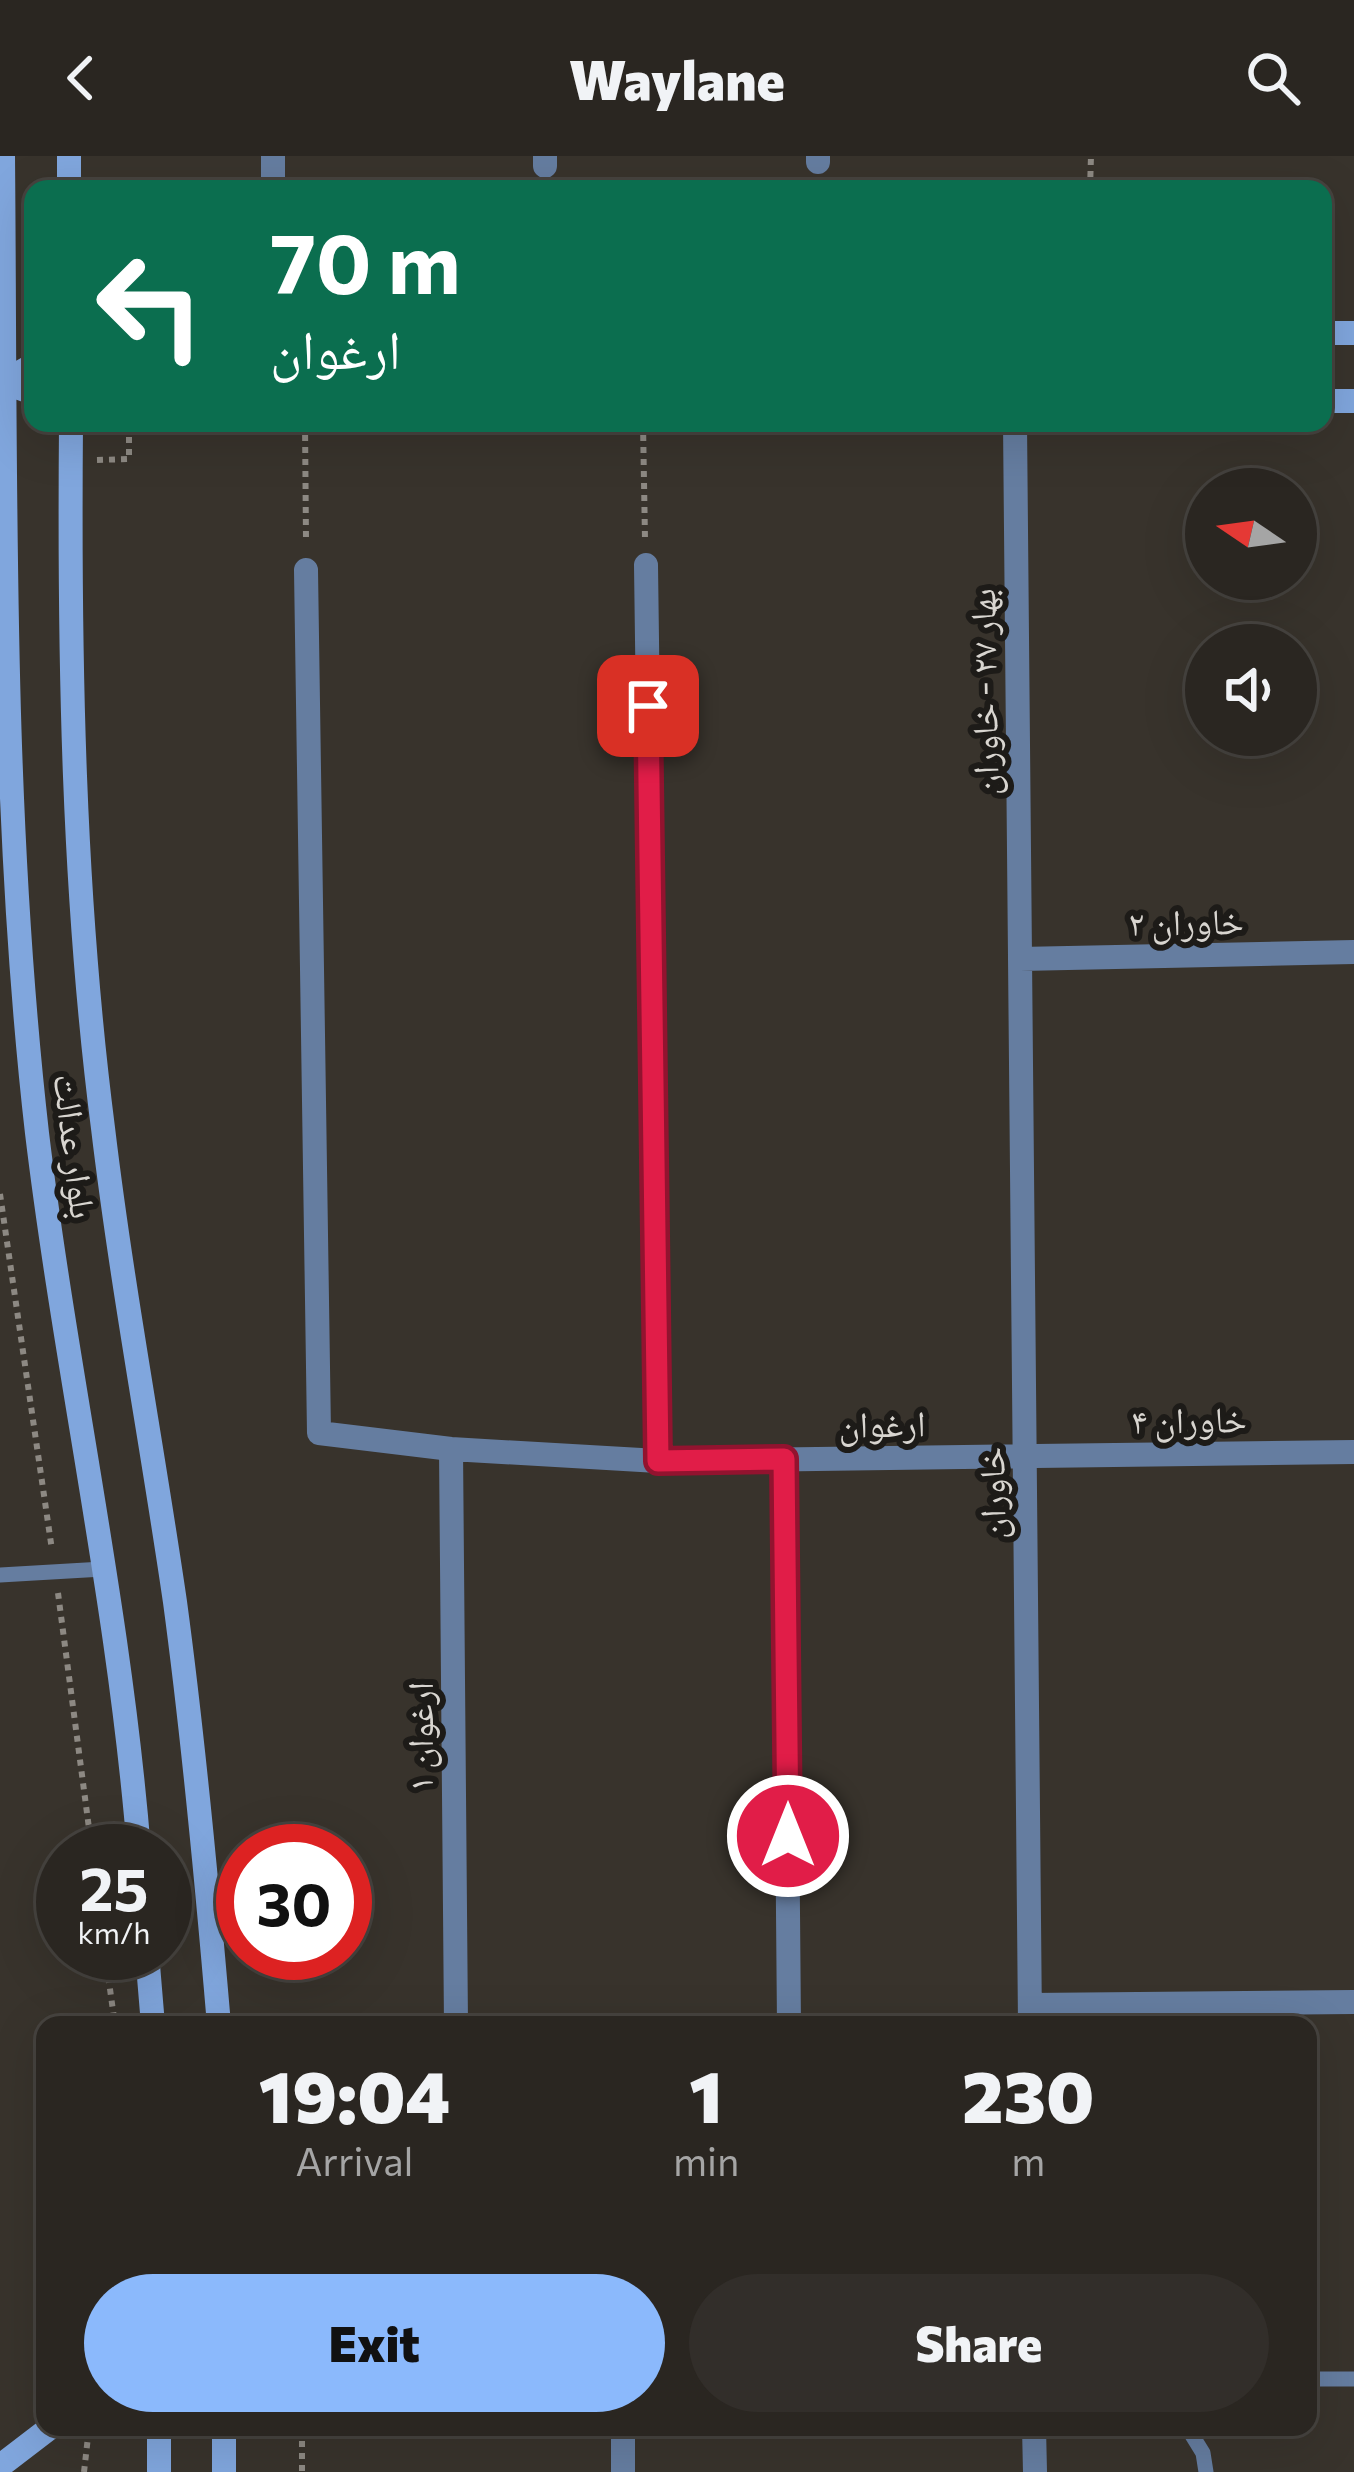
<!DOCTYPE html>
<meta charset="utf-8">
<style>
:root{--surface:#2a2621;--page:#322e2a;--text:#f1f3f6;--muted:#a5a5a5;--line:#46433f;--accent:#8bb9fc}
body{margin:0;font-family:Commissioner,"Noto Naskh Arabic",sans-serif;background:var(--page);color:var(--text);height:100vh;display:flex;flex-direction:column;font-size:45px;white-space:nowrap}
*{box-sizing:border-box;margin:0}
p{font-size:39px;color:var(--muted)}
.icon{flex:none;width:66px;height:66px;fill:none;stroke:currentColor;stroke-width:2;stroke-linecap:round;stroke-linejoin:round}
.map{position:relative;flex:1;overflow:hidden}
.panel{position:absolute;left:36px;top:1860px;width:1281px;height:420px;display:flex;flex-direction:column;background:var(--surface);border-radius:24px;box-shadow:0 12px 48px #0002,0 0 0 3px var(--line)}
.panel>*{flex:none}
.hud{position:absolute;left:24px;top:24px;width:1308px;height:252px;border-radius:24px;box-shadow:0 12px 48px #0002,0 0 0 3px var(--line);background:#0b6e4f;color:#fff;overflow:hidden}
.needle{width:78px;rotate:283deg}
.buttons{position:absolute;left:1185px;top:312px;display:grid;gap:24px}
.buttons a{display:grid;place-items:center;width:132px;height:132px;border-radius:50%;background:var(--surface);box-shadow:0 12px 48px #0002,0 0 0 3px var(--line);font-size:60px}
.speed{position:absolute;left:36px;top:1668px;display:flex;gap:24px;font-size:60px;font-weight:700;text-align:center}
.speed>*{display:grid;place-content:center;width:156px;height:156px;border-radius:50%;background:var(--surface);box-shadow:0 12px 48px #0002,0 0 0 3px var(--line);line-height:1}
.speed small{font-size:30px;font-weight:400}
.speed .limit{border:18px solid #d22;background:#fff;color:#111}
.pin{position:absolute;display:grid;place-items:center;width:102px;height:102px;color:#fff;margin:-51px;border-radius:24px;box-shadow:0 6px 18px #0006}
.me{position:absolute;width:132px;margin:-66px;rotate:0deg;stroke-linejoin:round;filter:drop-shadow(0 0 9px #0008)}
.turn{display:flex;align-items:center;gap:42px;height:252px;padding:0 48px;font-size:54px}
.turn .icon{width:156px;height:156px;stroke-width:2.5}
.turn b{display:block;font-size:84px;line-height:102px}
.eta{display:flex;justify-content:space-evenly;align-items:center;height:204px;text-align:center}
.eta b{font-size:72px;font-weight:800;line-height:84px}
.action{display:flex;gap:24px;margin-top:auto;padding:24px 48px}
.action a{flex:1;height:138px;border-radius:72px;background:var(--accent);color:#111;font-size:48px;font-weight:800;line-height:138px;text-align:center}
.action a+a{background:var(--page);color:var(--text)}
header{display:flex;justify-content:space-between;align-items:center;height:156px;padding:0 48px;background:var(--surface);font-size:54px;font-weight:800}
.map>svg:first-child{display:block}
</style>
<header><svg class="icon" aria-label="back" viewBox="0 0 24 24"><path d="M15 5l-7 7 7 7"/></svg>Waylane<svg class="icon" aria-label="search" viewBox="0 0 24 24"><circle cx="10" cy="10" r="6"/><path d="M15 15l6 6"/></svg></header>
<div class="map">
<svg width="1354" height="2316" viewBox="0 0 1354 2316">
<rect width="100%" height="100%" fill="#38332c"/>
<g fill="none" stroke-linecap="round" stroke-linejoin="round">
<path stroke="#8d8983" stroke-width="6" stroke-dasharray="6 6" stroke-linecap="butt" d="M1090,33L1091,0
M305,267L306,383
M643,267L645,383
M97,304L129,303V267
M0,1038L52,1394
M58,1437L92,1695
M105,1797L115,1869
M89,2272H133
M254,2273H302V2316
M84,2316L89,2272"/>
<path stroke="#657da0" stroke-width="15" d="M0,1419L103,1413
M1308,2223H1354
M1187,2271L1203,2297L1206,2316"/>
<path stroke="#657da0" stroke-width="24" d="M273,0V30
M818,6V0
M545,10V0
M1015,267L1030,1869
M646,409L658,1305
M306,414L319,1277L451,1293L658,1305L1354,1296
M1020,803L1354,796
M451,1293L456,1869
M784,1303L789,1869
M1030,1849L1354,1846
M623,2271V2316
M1034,2271L1035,2316"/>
<path stroke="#80a6dd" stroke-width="24" d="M3,0C6,326 0,653 37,977C66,1217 120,1454 139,1695
M69,0V33
M1323,177H1354
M0,225L33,237
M5,225L33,209
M1323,245H1354
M71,267C69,502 73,739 103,972C122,1131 152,1288 175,1446C194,1587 207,1727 219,1869
M147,1797L153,1869
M159,2271V2316
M224,2271V2316
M0,2310L51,2271"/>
</g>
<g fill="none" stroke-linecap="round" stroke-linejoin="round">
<g stroke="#92132f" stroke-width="30">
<path id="route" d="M648,550L658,1305L784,1303L788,1680"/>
</g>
<use href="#route" stroke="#e11d48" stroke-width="21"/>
</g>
<g text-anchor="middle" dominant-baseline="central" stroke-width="12" stroke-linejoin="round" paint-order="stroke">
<g font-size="36" fill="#d8d5d0" stroke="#1d1b18">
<text transform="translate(982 536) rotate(-91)">بهار ۲۷ - خاوران</text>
<text transform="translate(1186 764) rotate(-1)">خاوران ۲</text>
<text transform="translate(77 990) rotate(83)">بلوار عدالت</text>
<text transform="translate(1189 1262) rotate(-1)">خاوران ۴</text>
<text transform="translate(882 1266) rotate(-1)">ارغوان</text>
<text transform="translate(990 1337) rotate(-91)">خاوران</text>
<text transform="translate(418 1581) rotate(-90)">ارغوان ۱</text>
</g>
</g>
</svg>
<div class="buttons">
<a><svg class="needle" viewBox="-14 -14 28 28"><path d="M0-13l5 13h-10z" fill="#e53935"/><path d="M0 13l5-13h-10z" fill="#a5a5a5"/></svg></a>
<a><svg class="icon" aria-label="sound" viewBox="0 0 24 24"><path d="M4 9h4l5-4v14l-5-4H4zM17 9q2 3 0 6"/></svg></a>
</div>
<div class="speed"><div>25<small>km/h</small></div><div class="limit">30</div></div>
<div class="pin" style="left:648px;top:550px;background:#d93025"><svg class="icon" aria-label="arrive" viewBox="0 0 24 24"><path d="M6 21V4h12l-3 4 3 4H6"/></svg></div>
<svg class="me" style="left:788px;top:1680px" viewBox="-20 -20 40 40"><circle r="17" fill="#e11d48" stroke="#fff" stroke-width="3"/><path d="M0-11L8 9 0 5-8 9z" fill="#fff"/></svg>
<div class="hud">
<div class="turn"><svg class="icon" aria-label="left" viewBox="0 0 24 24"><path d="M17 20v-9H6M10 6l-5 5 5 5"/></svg><div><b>70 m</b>ارغوان</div></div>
</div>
<section class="panel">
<div class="eta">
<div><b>19:04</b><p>Arrival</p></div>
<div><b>1</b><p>min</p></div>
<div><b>230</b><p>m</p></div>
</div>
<div class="action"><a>Exit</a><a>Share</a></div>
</section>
</div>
